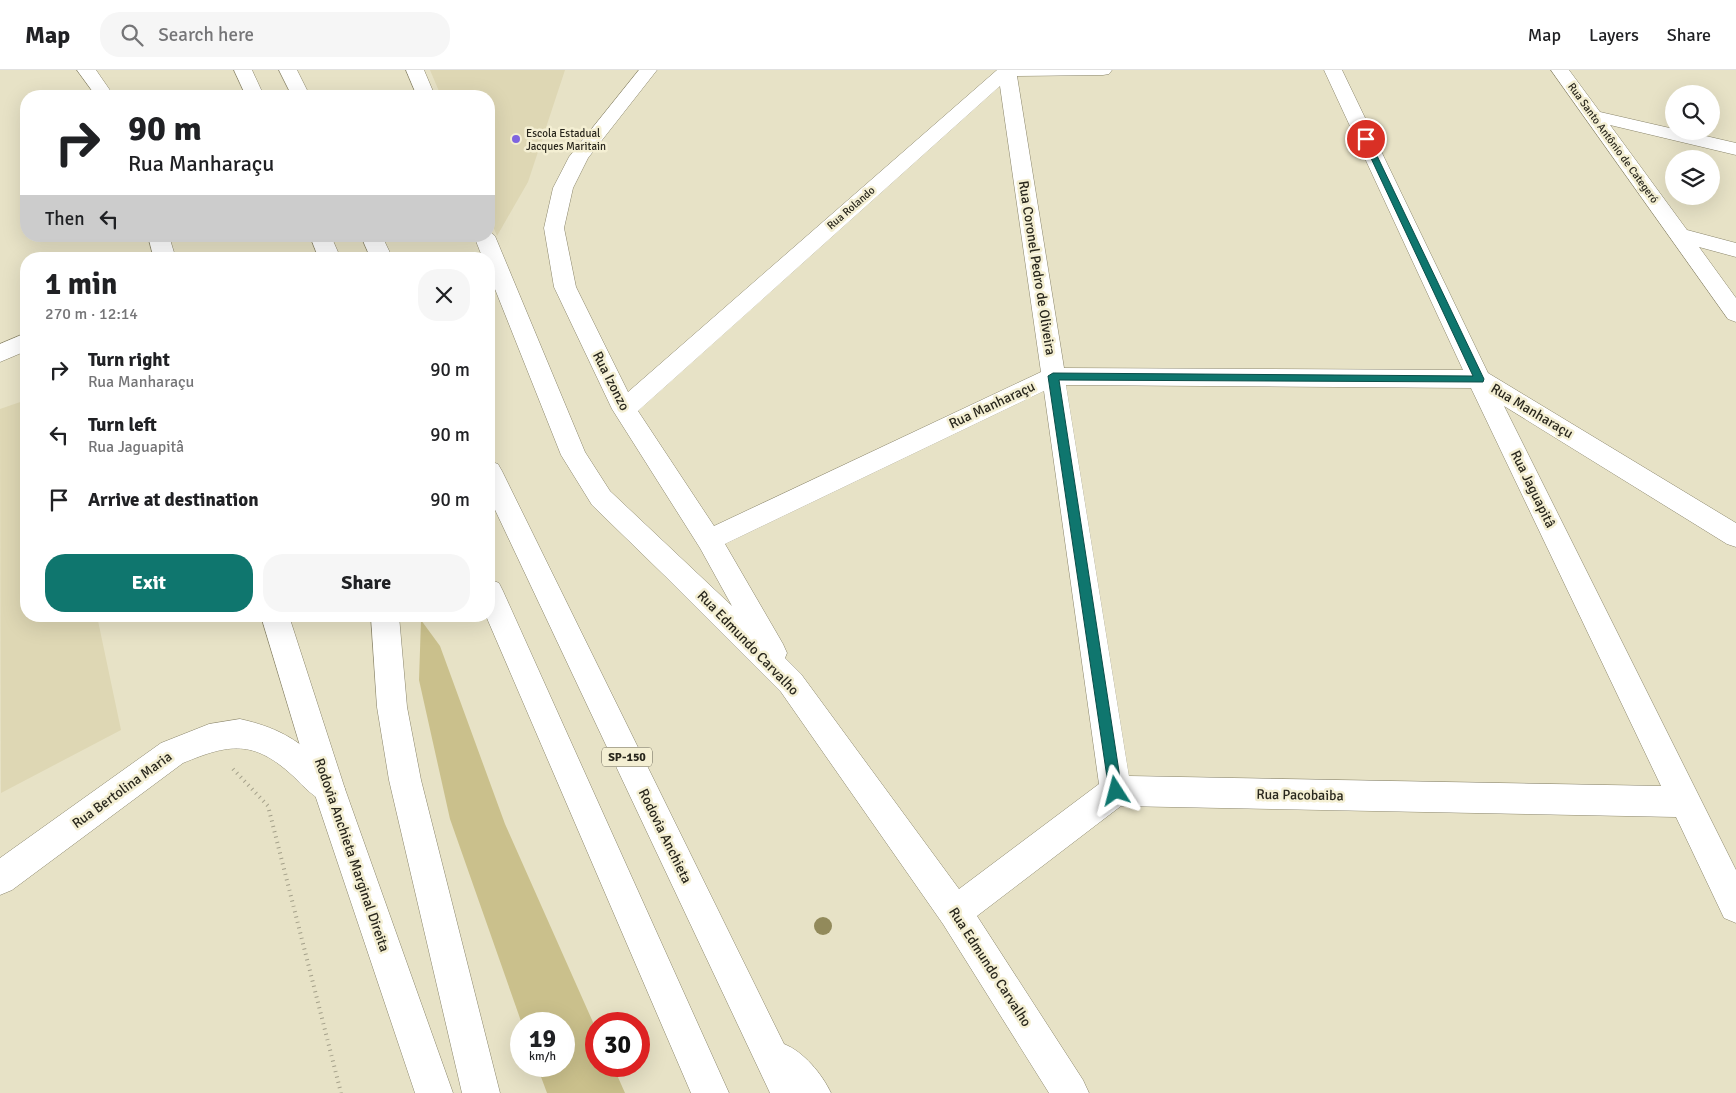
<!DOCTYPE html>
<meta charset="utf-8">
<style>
:root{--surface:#fff;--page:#f6f6f6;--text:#202124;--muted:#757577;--line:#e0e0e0;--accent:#0f766e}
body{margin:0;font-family:Signika,sans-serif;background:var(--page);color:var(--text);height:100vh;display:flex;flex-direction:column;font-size:19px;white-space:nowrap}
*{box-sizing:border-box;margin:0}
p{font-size:16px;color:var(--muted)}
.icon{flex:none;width:28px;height:28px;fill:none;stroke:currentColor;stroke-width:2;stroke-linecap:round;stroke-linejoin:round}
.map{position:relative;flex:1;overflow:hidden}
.side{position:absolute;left:20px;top:182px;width:475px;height:370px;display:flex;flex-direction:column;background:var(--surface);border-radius:20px;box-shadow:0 5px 20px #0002}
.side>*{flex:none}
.banner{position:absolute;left:20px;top:20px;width:475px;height:152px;border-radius:20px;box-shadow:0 5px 20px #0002;background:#fff;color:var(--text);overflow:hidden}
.tools{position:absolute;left:1665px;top:15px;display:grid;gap:10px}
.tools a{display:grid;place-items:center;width:55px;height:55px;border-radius:50%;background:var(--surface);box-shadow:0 5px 20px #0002;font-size:25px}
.speed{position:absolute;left:510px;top:942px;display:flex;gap:10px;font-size:25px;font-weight:700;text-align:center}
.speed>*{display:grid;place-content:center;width:65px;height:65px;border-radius:50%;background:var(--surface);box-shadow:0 5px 20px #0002;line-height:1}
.speed small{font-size:12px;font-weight:400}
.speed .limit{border:8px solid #d22;background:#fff;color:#111}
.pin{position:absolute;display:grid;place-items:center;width:42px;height:42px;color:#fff;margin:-21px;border:2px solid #fff;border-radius:50%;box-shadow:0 1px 5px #0007}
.me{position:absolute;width:55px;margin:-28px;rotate:351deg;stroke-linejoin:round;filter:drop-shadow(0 0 4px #0008)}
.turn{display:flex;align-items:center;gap:18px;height:105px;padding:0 25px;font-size:22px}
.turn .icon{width:65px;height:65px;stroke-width:2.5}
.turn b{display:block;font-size:35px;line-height:42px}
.then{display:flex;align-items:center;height:48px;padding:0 25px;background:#0003;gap:10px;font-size:19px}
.round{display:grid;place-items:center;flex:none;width:52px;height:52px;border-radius:20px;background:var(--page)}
.headline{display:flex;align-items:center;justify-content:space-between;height:85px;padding:0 25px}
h1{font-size:30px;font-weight:700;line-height:38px}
.cta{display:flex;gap:10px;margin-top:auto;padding:10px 25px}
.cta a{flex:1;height:58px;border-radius:20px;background:var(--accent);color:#fff;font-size:20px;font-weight:700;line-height:58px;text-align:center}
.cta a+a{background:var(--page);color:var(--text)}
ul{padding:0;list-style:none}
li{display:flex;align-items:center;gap:15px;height:65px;padding:0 25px}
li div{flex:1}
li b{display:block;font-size:19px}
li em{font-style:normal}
header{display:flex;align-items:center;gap:30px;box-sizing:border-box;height:70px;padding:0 25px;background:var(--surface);border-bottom:1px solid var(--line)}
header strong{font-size:24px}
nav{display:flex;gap:28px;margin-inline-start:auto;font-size:18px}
.search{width:350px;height:45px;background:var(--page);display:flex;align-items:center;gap:12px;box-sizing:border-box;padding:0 18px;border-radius:20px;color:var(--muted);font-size:19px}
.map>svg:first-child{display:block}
</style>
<header>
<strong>Map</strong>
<div class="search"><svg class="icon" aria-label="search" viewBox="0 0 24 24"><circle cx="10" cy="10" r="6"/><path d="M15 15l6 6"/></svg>Search here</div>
<nav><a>Map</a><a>Layers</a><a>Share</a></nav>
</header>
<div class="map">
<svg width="1736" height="1023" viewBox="0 0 1736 1023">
<rect width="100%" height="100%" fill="#e7e2c6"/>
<path fill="#ded7b4" d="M430,0H565L528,112L497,166L489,146V26H441Z
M26,330V546H97L121,660L1,723L0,339Z"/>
<path fill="#cac08c" d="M421,550L440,576L505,754L596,959V996H613L625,1023H547L537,996H564V954H522L450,749L419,610Z"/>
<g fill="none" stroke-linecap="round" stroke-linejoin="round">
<g stroke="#8a856b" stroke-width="1">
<path id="minor" d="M406,0H424L435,26H417Z
M639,0H657L588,88L573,118L564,158L576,217L628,322L997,0H1112L1109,4L1103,5L1017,6L1064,298L1463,300L1324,0H1342L1488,303L1736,453V477L1727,474L1504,336L1736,800V853L1724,848L1676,747L1121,736L977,846L1083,1010L1089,1023H1049L943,854L781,622L665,506L592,435L561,385L489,204V189H483L474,166H489V161L495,166L585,382L610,421L732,536L700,478L612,339L554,217L544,158L553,118L569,87ZM1000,16L1041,302L714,456L638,341ZM1066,315L1471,318L1661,716L1129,706ZM1044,321L1099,714L959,819L801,604L785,588L787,583L783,574L725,474Z
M1551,0H1569L1600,42L1674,59V61H1684L1736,73V85L1610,55L1687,160L1736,173V187L1699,177L1736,228V252L1728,249Z
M26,263V281L0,292V274Z
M240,649C276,657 295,668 322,692C332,701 340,707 345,719L340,730L329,734C314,728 304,717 293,706C253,669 229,674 183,693L12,820L0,825V788L161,673L209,654Z"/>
</g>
<g stroke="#8a856b" stroke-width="1">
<path id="highway" d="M77,0H96L114,26H96Z
M234,0H252L264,26H246Z
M279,0H297L310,26H292Z
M148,166H169L176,189H154Z
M310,166H331L341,189H319Z
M361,166H382L393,189H371Z
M489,391L498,394L502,401L784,974C804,982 822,1004 831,1023H770L489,427Z
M489,509L499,513L503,521L729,1023H691L486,546H489Z
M261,546H289L345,719L453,1023H415L313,719Z
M371,546H399L407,637L421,710L500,1023H462L389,710L377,637Z"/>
</g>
<path stroke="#a4a08a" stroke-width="4" stroke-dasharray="1 4.5" stroke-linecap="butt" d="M233,699L268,736L341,1023"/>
<use href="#minor" fill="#fff" fill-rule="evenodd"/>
<use href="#highway" fill="#fff" fill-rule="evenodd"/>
</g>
<circle fill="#928a5b" cx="823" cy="856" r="9"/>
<path fill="#0f766e" stroke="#0a4d48" d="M1366,66L1369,69L1484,309L1483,312L1059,310L1122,721L1120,726L1116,728L1111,726L1109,721L1048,306L1053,303L1473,306L1362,69Z"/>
<circle fill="#7e64df" stroke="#f4efd3" stroke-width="2" cx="516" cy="69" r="5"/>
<g text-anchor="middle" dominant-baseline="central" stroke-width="5" stroke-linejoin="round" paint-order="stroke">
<g font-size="11" fill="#29271d" stroke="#f4efd3" text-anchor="start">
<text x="526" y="63">Escola Estadual<tspan x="526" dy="13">Jacques Maritain</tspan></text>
</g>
<g font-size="11" fill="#29271d" stroke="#f4efd3">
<text transform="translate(1613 73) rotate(54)">Rua Santo Antônio de Categeró</text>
<text transform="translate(851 138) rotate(-41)">Rua Rolando</text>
</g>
<rect fill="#f4efd3" stroke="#666354" stroke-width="1" x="602" y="677.5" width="50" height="19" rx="4"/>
<g font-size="12" font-weight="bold" fill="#29271d">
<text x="627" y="687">SP-150</text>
</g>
<g font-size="14" fill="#29271d" stroke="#f4efd3">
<text transform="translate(1037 198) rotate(81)">Rua Coronel Pedro de Oliveira</text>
<text transform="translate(611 311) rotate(63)">Rua Izonzo</text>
<text transform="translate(992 335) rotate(-25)">Rua Manharaçu</text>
<text transform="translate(1532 341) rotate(31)">Rua Manharaçu</text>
<text transform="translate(1533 419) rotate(64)">Rua Jaguapitâ</text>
<text transform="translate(748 573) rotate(46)">Rua Edmundo Carvalho</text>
<text transform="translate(122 720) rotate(-36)">Rua Bertolina Maria</text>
<text transform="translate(1300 725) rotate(1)">Rua Pacobaiba</text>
<text transform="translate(665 766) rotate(64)">Rodovia Anchieta</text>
<text transform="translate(352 785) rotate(71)">Rodovia Anchieta Marginal Direita</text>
<text transform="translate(990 897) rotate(57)">Rua Edmundo Carvalho</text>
</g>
</g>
</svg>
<div class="tools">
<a><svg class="icon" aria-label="search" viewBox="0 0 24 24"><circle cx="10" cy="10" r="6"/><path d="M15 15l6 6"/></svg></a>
<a><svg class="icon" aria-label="layers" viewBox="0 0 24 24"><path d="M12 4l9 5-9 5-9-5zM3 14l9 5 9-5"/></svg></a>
</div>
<div class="speed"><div>19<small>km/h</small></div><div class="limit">30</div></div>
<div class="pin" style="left:1366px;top:69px;background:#d93025"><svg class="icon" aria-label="arrive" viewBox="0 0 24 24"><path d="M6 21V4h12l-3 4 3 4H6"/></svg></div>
<svg class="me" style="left:1116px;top:721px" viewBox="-20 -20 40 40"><path d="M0-17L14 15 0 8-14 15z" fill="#0f766e" stroke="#fff" stroke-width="4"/></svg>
<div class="banner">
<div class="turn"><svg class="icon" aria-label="right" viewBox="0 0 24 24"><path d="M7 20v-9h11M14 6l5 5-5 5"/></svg><div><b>90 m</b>Rua Manharaçu</div></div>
<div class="then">Then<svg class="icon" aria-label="left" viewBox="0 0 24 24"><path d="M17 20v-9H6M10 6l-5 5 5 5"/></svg></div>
</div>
<section class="side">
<div class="headline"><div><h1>1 min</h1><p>270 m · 12:14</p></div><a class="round"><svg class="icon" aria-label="close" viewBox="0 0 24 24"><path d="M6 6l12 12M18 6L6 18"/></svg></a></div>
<ul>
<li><svg class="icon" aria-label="right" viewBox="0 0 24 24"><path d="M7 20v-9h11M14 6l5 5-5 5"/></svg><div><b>Turn right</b><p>Rua Manharaçu</p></div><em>90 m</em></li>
<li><svg class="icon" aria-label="left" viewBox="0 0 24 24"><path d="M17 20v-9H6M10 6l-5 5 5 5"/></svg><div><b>Turn left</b><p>Rua Jaguapitâ</p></div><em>90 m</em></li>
<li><svg class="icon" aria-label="arrive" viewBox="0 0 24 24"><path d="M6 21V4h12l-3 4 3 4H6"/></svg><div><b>Arrive at destination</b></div><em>90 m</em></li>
</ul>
<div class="cta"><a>Exit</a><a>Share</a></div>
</section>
</div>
